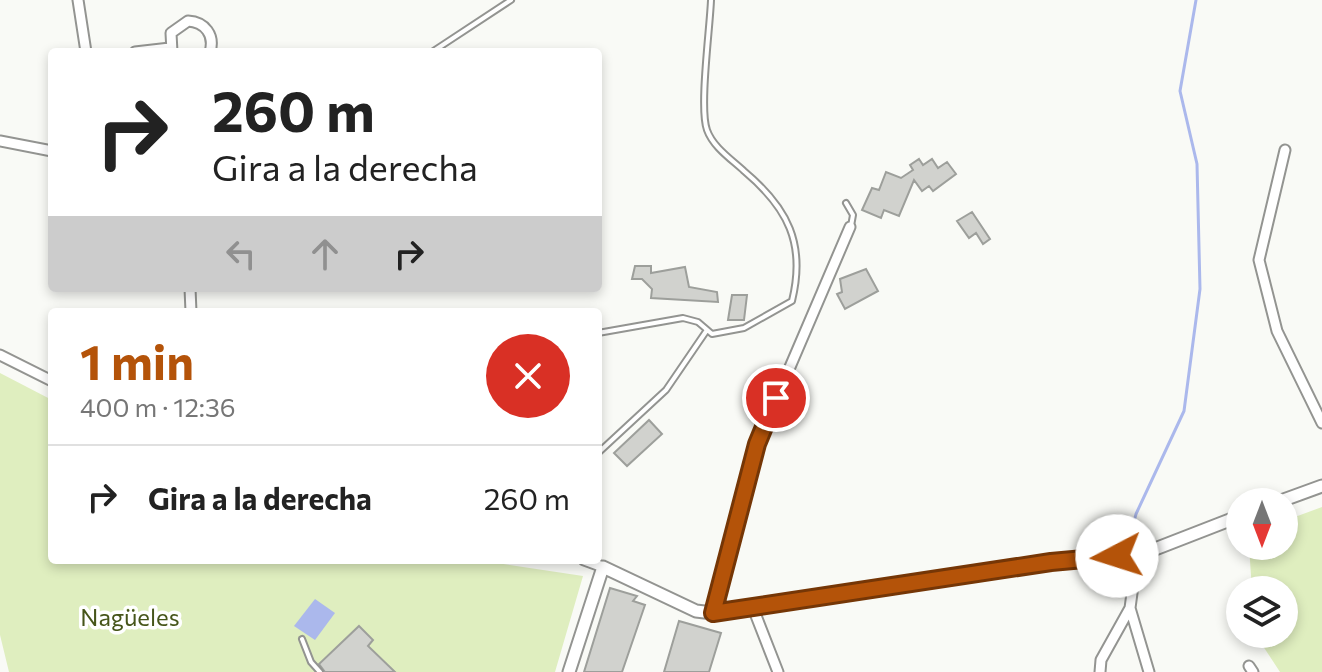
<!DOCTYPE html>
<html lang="es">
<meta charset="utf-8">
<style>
:root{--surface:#fff;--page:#f6f6f6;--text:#222;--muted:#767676;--line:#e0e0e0;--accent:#b45309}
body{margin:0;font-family:Commissioner,sans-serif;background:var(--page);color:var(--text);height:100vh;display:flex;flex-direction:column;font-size:30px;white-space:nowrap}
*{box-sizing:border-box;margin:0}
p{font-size:26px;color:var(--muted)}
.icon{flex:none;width:44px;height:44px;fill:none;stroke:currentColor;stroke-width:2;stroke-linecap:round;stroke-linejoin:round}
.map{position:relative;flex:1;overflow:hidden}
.drawer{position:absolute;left:48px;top:308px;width:554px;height:256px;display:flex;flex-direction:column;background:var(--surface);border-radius:8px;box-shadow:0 4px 12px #0003}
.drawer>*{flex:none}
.top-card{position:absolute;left:48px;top:48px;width:554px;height:244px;border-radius:8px;box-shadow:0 4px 12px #0003;background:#fff;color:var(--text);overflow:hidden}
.needle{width:52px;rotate:180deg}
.fabs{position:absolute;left:1226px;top:488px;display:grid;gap:16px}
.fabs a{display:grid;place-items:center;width:72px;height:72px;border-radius:50%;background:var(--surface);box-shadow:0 4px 12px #0003;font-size:40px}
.pin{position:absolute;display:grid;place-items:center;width:68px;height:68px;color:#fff;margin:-34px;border:4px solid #fff;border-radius:50%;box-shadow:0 2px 8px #0007}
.me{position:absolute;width:88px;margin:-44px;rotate:265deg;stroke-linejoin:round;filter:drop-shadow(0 0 6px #0008)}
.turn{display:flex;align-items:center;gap:28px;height:168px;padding:0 32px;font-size:36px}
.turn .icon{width:104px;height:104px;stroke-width:2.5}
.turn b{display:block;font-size:56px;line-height:68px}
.lanes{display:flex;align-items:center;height:76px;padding:0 32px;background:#0003;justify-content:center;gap:40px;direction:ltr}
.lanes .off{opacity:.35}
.round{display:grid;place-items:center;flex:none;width:84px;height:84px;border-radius:42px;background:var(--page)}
.overview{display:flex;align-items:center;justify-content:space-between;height:136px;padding:0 32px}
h1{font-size:48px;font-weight:700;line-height:60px;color:var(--accent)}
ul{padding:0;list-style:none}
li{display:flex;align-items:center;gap:24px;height:104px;padding:0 32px;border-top:2px solid var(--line)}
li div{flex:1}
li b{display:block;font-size:30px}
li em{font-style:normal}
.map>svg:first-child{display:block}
</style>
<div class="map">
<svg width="1322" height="672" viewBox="0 0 1322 672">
<rect width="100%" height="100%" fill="#f9faf6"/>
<path fill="#dfeebf" d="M0,373L52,400V560H477L583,576L555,672H9L0,635Z
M1322,507V672H1280L1255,634H1284V590H1252L1249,546H1284V521Z"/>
<path fill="#abb8ec" d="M315,599L335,613L315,640L294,626Z"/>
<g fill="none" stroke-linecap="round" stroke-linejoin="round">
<path stroke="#abb8ec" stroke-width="3" d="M1126,553L1136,514L1184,411L1200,289L1197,164L1180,91L1196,0"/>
</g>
<path fill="#d1d2ce" stroke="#9d9f9b" stroke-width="2" d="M919,159L923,165L932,159L938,168L947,162L956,174L933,191L929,186L922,191L914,180L899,216L884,210L881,218L862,210L872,188L879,190L886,172L901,178L913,170L910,165Z
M972,212L990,239L983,244L976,233L969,238L957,221Z
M635,266H651V273L685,267L689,287L717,292L718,302L651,298L652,289L642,279H632Z
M866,269L878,291L845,309L837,294L842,292L840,279Z
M732,295H747L744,320H728Z
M649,420L662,434L627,466L614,453Z
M610,588L637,596L633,601L645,605L622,672H584Z
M679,621L721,633L709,672H664Z
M359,626L373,640L368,646L395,672H325L319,664Z"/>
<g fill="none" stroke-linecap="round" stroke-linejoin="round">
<g stroke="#939491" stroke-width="8">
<path id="service" d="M432,52L511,0
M846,203L853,215L851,226
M598,333L683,318L698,322L712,334L744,328L792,301C806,244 788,208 744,171C731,159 713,147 707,130C699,108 710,28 711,0
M598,453L666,390L707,330
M302,639L311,662L320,672"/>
</g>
<g stroke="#939491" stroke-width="13">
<path id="minor" d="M78,0L86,52
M135,52L170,48
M172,52L171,33L188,21C205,22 215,35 210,52
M0,141L52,151
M1285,150L1259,260L1277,331L1322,423
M190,288L191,312
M0,355L52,381
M1137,556L1130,608L1149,672
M584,560L603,567
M753,608L778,672
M713,613L757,444L850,227
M1249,666L1253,672
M1100,672L1101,660L1130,608"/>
</g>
<g stroke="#939491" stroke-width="15">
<path id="tertiary" d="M1278,502L1322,486
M569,672L603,567L696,611L713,613L1051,562L1137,556L1240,516"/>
</g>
<use href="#service" stroke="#fff" stroke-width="4"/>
<use href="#minor" stroke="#fff" stroke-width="9"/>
<use href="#tertiary" stroke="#fff" stroke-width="11"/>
</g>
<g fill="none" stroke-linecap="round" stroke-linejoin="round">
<g stroke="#753606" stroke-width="20">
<path id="route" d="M776,398L757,444L713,613L1051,562L1117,556"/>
</g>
<use href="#route" stroke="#b45309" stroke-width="14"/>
</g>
<g text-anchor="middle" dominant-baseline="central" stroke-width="7" stroke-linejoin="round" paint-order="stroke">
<g font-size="24" fill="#46551a" stroke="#fff">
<text x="130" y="616">Nagüeles</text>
</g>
</g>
</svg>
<div class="fabs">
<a><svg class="needle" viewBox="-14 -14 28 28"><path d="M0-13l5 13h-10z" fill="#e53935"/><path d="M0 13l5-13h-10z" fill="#767676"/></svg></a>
<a><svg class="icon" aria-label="layers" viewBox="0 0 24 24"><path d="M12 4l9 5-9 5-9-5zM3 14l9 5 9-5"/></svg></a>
</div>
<div class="pin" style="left:776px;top:398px;background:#d93025"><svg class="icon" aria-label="arrive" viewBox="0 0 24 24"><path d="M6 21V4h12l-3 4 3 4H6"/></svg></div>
<svg class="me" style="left:1117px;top:556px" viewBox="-20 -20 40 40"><circle r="19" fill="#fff"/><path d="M0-13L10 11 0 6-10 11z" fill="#b45309"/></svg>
<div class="top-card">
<div class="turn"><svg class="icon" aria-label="right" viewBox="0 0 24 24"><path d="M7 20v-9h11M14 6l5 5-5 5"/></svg><div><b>260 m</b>Gira a la derecha</div></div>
<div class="lanes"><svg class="icon off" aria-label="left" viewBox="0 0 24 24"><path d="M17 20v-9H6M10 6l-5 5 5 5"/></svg><svg class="icon off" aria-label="ahead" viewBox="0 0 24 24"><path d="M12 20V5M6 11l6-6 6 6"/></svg><svg class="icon" aria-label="right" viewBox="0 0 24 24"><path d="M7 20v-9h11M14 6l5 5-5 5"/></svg></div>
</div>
<section class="drawer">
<div class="overview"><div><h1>1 min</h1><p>400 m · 12:36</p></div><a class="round" style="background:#d93025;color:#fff"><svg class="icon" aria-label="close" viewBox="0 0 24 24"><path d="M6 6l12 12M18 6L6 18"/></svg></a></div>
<ul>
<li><svg class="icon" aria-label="right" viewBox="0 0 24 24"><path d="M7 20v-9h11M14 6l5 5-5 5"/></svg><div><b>Gira a la derecha</b></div><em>260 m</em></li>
</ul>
</section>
</div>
